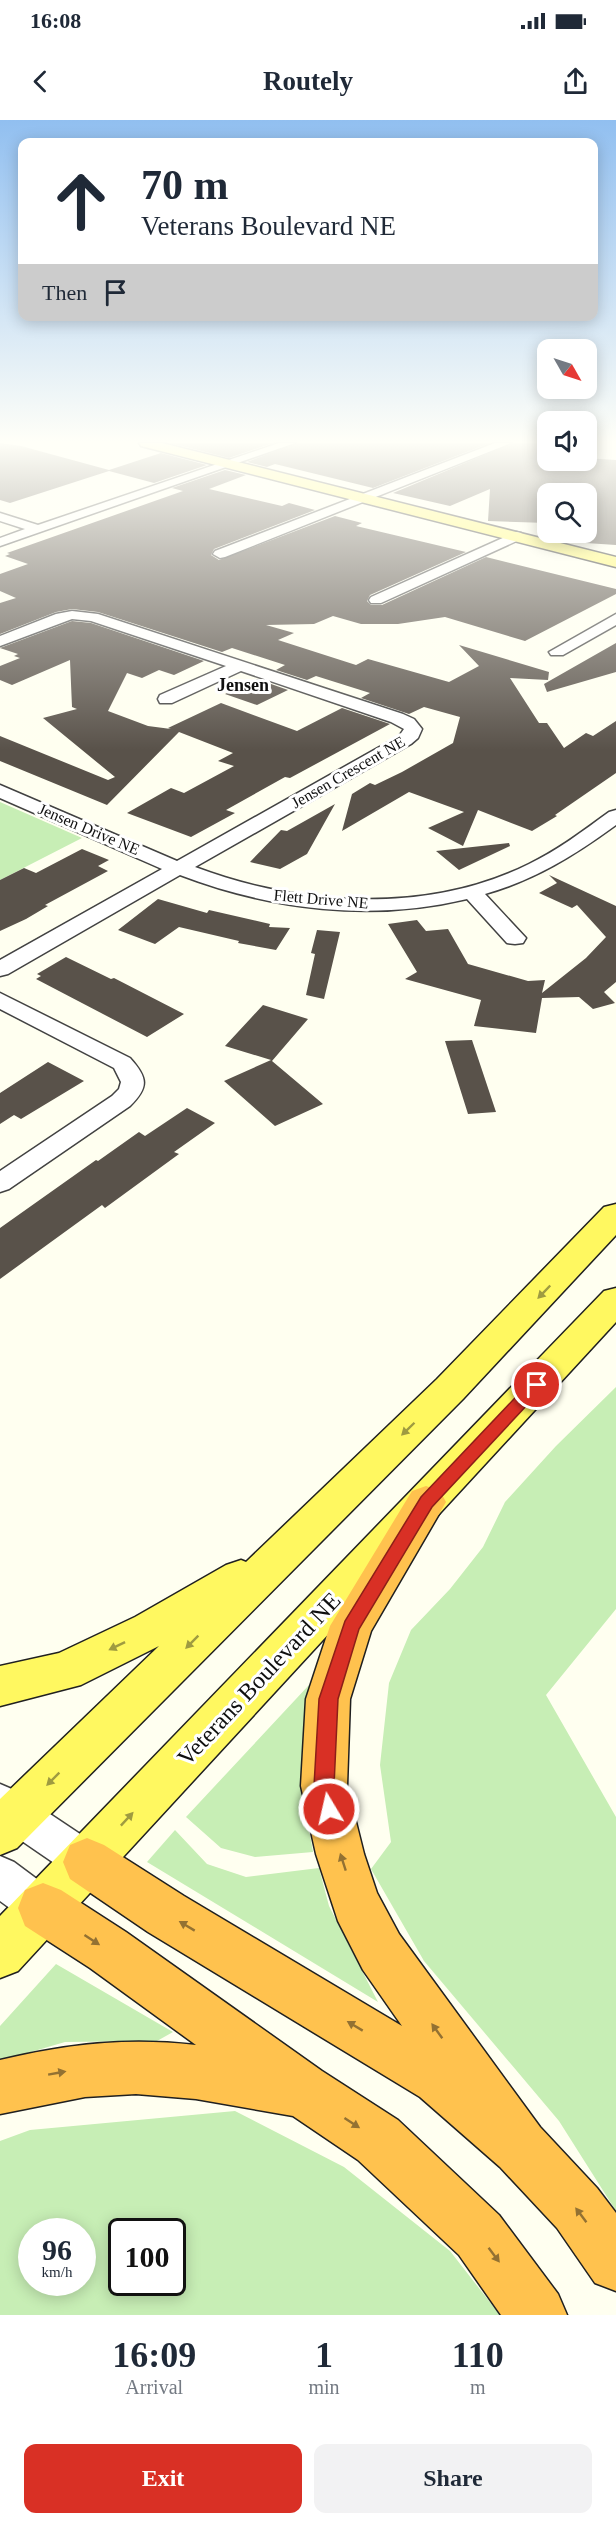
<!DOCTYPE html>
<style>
:root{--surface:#fff;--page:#f2f2f3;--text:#1f2937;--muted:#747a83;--accent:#d93025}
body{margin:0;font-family:Georgia,serif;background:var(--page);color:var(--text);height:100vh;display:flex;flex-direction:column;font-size:22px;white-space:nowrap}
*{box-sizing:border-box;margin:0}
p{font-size:20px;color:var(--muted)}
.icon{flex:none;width:33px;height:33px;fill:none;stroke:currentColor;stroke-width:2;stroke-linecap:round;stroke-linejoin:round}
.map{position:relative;height:2195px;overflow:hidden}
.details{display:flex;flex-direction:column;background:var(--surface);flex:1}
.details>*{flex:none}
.hud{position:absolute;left:18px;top:18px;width:580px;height:183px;border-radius:12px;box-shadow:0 3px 15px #0003;background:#fff;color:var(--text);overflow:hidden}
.needle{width:39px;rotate:129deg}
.controls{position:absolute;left:537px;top:219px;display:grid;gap:12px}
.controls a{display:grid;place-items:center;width:60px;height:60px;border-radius:12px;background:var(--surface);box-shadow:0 3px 15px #0003;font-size:30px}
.speed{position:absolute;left:18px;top:2098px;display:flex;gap:12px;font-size:30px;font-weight:700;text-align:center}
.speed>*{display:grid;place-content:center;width:78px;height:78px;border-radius:50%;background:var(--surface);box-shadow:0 3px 15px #0003;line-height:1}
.speed small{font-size:15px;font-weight:400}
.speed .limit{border:3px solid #111;border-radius:9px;background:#fff;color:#111}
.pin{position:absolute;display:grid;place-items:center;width:51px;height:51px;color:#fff;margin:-26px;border:3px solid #fff;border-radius:50%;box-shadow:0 2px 6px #0007}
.me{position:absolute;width:66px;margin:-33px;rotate:351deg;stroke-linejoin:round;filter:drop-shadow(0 0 4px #0008)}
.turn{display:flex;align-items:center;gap:21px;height:126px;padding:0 24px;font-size:27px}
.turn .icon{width:78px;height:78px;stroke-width:2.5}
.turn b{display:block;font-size:42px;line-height:51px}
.then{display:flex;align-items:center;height:57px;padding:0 24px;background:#0003;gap:12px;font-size:22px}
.eta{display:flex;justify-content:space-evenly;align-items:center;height:102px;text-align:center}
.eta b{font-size:36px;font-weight:800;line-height:42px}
.action{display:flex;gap:12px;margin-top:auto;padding:12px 24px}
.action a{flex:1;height:69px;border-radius:12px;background:var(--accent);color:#fff;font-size:24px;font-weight:800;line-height:69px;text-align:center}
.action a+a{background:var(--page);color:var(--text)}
.status{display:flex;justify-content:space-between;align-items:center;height:42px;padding:0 30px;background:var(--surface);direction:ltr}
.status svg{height:16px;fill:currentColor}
header{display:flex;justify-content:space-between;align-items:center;height:78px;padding:0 24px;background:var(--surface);font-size:27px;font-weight:800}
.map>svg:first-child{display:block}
</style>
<div class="status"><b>16:08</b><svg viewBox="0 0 49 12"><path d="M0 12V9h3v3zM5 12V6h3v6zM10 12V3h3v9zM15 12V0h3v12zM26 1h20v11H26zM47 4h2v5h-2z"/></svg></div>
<header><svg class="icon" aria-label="back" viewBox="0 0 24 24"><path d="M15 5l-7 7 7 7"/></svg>Routely<svg class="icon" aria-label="share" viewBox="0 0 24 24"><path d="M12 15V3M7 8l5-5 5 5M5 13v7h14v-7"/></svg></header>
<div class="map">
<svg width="616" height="2195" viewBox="0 0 616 2195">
<rect width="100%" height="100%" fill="#fffff0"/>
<path fill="#c7eeb5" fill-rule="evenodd" d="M0,682L82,718L0,760Z
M616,1267V1489L546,1575L616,1697V2091L559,2001L424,1841L371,1749L391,1722L380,1645L389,1563L411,1510L450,1469L483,1427L505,1382L556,1326Z
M309,1565L301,1664L313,1732L255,1737L221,1728L186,1697Z
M175,1710L207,1744L246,1757L319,1748L329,1786L378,1882L147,1742Z
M56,1844L173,1912L157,1921L65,1922L0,1941V1906Z
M235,1991L344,2047L450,2131L500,2195H0V2021L30,2010ZM32,2112H82V2163H32ZM122,2112H172V2163H122Z"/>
<path fill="#59524a" d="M0,323L21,326L109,350L161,333L207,345L154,363L109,351L10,383L0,380Z
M170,323H273L229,338Z
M297,323H490L373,368L275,344L267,347L247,342Z
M513,323H548V340H586V338L616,340V425L586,423V374L548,372V403L488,401L490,369L450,386L393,373Z
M225,350L246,355L209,369L282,386L289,383L315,390L214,429L211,435L219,440L335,396L362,403L356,406L466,432L370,475L367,481L371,485H382L486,437L616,469V474L525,521L445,497L398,504H361L333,496L314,504L266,505L294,513L278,520L356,545L368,539L449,562L479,546L459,525L549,552L548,560L510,558L539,603H547L564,628L586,613L593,616L616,601V653L555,695L557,696L532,711L478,690L463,726L428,708L464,692L409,672L342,711L352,674L370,663L375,665L402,652L453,623L460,597L424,587L409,594L361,578L370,573L316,556L307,560L276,550L285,545L232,528L222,532L98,492L72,489L56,492L0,514V483L16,478L0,471V454L28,444L5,436L10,434L7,433L183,371L172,368Z
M72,501L91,503L204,541L174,555L159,550L142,558L127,553L108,591L148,606L171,609L168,608L221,583L297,611L342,588L390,604L290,658L285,657L226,690L235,693L191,717L127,693L171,668L184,673L234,646L218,641L233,633L179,612L107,685L0,641V616L108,660L115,657L43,598L77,589L72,587L70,540L12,565L0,560V546L20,538L14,536L18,534L0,528Z
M616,523V552L547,572L544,564Z
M257,559L288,570L257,585L225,574Z
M335,684L307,734L280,749L250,742L281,710L287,711Z
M509,723L510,726L459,750L436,731Z
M82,729L109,740L98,746L108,751L45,785L48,786L26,799L0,811V760L24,748L36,753Z
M549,755L616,786V862L604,872L615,883L593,889L579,877L542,878L536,913L474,906L481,880L405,859L417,852L388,804L417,800L426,811L448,809L468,844L528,861L545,860L542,873L586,838L606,817L577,785L572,788L539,773L557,763Z
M158,779L207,793L209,790L270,804L269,807L290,808L276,830L238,823L239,821L179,807L155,824L118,810Z
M317,810L340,812L324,879L306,875L315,834L311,833Z
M66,837L111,859L114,858L184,894L147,917L36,859L41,856L37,854Z
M263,885L308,899L272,941L323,984L275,1006L224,961L271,940L225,926Z
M472,920L496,992L468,994L445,921Z
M48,942L84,961L21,999L14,995L0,1004V973Z
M187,988L215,1003L174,1032L179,1034L105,1088L102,1085L0,1159V1108L96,1040L98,1041L139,1012L145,1016Z"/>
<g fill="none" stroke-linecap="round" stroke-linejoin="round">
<g stroke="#424242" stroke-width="3">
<path id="minor" d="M279,323H295L0,426V418L25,409L0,401V393L38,405Z
M495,323H511L225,437L220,438L213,434L215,431Z
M516,412L521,413L523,416L521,419L381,483H371L369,480L371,477Z
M72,491L98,494L403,594L414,599L422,609L418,618L411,624L195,747C299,786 426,795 529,744C558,730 583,711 609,692L616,690V705C575,735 535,760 485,774L526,818L523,823L515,824L507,823L467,779C371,802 272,790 180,755L8,854L0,856V840L162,749L0,678V665L177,741L399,616L404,609L391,602L241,551L172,583H160L158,579L160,575L226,546L91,501L72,499L0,526V516L56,494Z
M616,494V505L563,535H551L549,532Z
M0,873L130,938C148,958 149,967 130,986L9,1069L0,1072V1051L112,976L119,969L121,962L114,948L0,889Z
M0,1664L14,1670L101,1728L107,1742L101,1756L87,1762L73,1756L0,1706Z
M0,1736L14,1742L57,1774L63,1788L57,1802L43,1808L29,1802L0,1781Z"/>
</g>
<g stroke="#202020" stroke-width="3">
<path id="major" d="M139,323H162L616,437V447L141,326Z
M616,1084V1115L463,1279L17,1728L0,1735V1679L159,1526L81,1565L0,1586V1546L59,1533L135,1497L226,1445L241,1440L246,1442L437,1259L604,1087Z
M616,1168V1202L18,1851L0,1858V1796L604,1171Z"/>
</g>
<g stroke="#202020" stroke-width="3">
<path id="highway" d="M426,1366L440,1371L446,1382L371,1511L350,1579L347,1666L364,1734L377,1773L399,1814L540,2007L597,2068L616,2093V2171L595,2163L557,2108L500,2047L420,1977L148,1812L70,1759L63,1742L70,1725L87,1718L104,1725L184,1776L402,1906L363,1850L338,1801L316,1734L301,1666L306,1579L330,1506L412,1371Z
M43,1763L61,1770L126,1812L322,1951L398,2000L499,2095L558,2174L567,2195H501L459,2135L358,2040L293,1996L196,1979L136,1974L85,1977L0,1994V1940C68,1924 126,1917 196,1925L90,1848L25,1806L18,1788L25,1770Z"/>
</g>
<use href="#minor" fill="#fff" fill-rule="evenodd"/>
<use href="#major" fill="#fff860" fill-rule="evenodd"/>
<use href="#highway" fill="#ffc24e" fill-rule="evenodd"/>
</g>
<defs><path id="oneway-solid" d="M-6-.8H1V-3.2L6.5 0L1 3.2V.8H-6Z" transform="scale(1.5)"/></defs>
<g fill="#9f9b40">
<use href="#oneway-solid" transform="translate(544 1172) rotate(134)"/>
<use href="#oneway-solid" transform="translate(408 1309) rotate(136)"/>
<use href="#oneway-solid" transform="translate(192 1522) rotate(135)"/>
<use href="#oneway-solid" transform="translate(117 1526) rotate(154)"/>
<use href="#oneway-solid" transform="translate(53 1659) rotate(135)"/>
<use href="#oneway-solid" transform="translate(127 1699) rotate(-47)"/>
</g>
<g fill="#937132">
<use href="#oneway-solid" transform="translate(343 1742) rotate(-108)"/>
<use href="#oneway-solid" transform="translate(187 1806) rotate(-149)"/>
<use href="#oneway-solid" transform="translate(92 1820) rotate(33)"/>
<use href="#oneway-solid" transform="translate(355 1906) rotate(-149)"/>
<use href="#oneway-solid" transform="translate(437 1911) rotate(-126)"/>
<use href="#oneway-solid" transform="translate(57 1953) rotate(-10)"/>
<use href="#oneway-solid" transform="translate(352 2003) rotate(33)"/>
<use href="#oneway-solid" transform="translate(581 2095) rotate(-127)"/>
<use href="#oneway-solid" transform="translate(494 2135) rotate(53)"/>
</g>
<linearGradient id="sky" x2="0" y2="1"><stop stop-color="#91bff0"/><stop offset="0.51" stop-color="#fffff8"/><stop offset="1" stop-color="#fffff8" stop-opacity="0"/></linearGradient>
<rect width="616" height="630" fill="url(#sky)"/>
<path fill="#d93025" stroke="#8d1f18" stroke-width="1.5" d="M537,1259L542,1261L544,1265L542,1269L432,1387L359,1509L338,1579L334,1666L339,1689L336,1695L329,1698L322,1695L314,1666L319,1579L345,1501L421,1377L531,1261Z"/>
<g text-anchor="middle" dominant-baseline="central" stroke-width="6" stroke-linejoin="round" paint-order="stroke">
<g font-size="16" fill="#0f0f0f" stroke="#fff">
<text transform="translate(348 652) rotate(-30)">Jensen Crescent NE</text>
<text transform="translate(89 709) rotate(23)">Jensen Drive NE</text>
<text transform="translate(321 779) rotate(5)">Flett Drive NE</text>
</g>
<g font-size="18" font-weight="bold" fill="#0f0f0f" stroke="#fff">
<text x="243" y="565">Jensen</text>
</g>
<g font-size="24" fill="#0f0f0f" stroke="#fff">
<text transform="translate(259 1559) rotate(-47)">Veterans Boulevard NE</text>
</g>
</g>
</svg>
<div class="controls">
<a><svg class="needle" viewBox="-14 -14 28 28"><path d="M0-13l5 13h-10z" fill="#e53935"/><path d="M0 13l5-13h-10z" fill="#747a83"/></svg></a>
<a><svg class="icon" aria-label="sound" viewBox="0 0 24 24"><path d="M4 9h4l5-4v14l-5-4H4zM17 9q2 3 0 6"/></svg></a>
<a><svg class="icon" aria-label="search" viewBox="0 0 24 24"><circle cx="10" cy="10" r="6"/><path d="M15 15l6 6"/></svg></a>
</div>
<div class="speed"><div>96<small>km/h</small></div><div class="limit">100</div></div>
<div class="pin" style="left:537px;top:1265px;background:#d93025"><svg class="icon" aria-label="arrive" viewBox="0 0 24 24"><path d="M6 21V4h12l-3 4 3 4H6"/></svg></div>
<svg class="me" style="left:329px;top:1689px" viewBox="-20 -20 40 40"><circle r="17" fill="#d93025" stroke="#fff" stroke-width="3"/><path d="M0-11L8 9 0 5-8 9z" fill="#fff"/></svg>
<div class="hud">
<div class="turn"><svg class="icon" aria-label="ahead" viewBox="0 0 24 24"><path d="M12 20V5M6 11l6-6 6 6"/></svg><div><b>70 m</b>Veterans Boulevard NE</div></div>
<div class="then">Then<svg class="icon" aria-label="arrive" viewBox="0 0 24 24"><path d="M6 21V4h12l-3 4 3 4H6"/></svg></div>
</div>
</div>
<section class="details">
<div class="eta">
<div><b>16:09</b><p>Arrival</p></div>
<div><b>1</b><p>min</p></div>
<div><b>110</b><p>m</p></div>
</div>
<div class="action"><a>Exit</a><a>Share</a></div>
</section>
